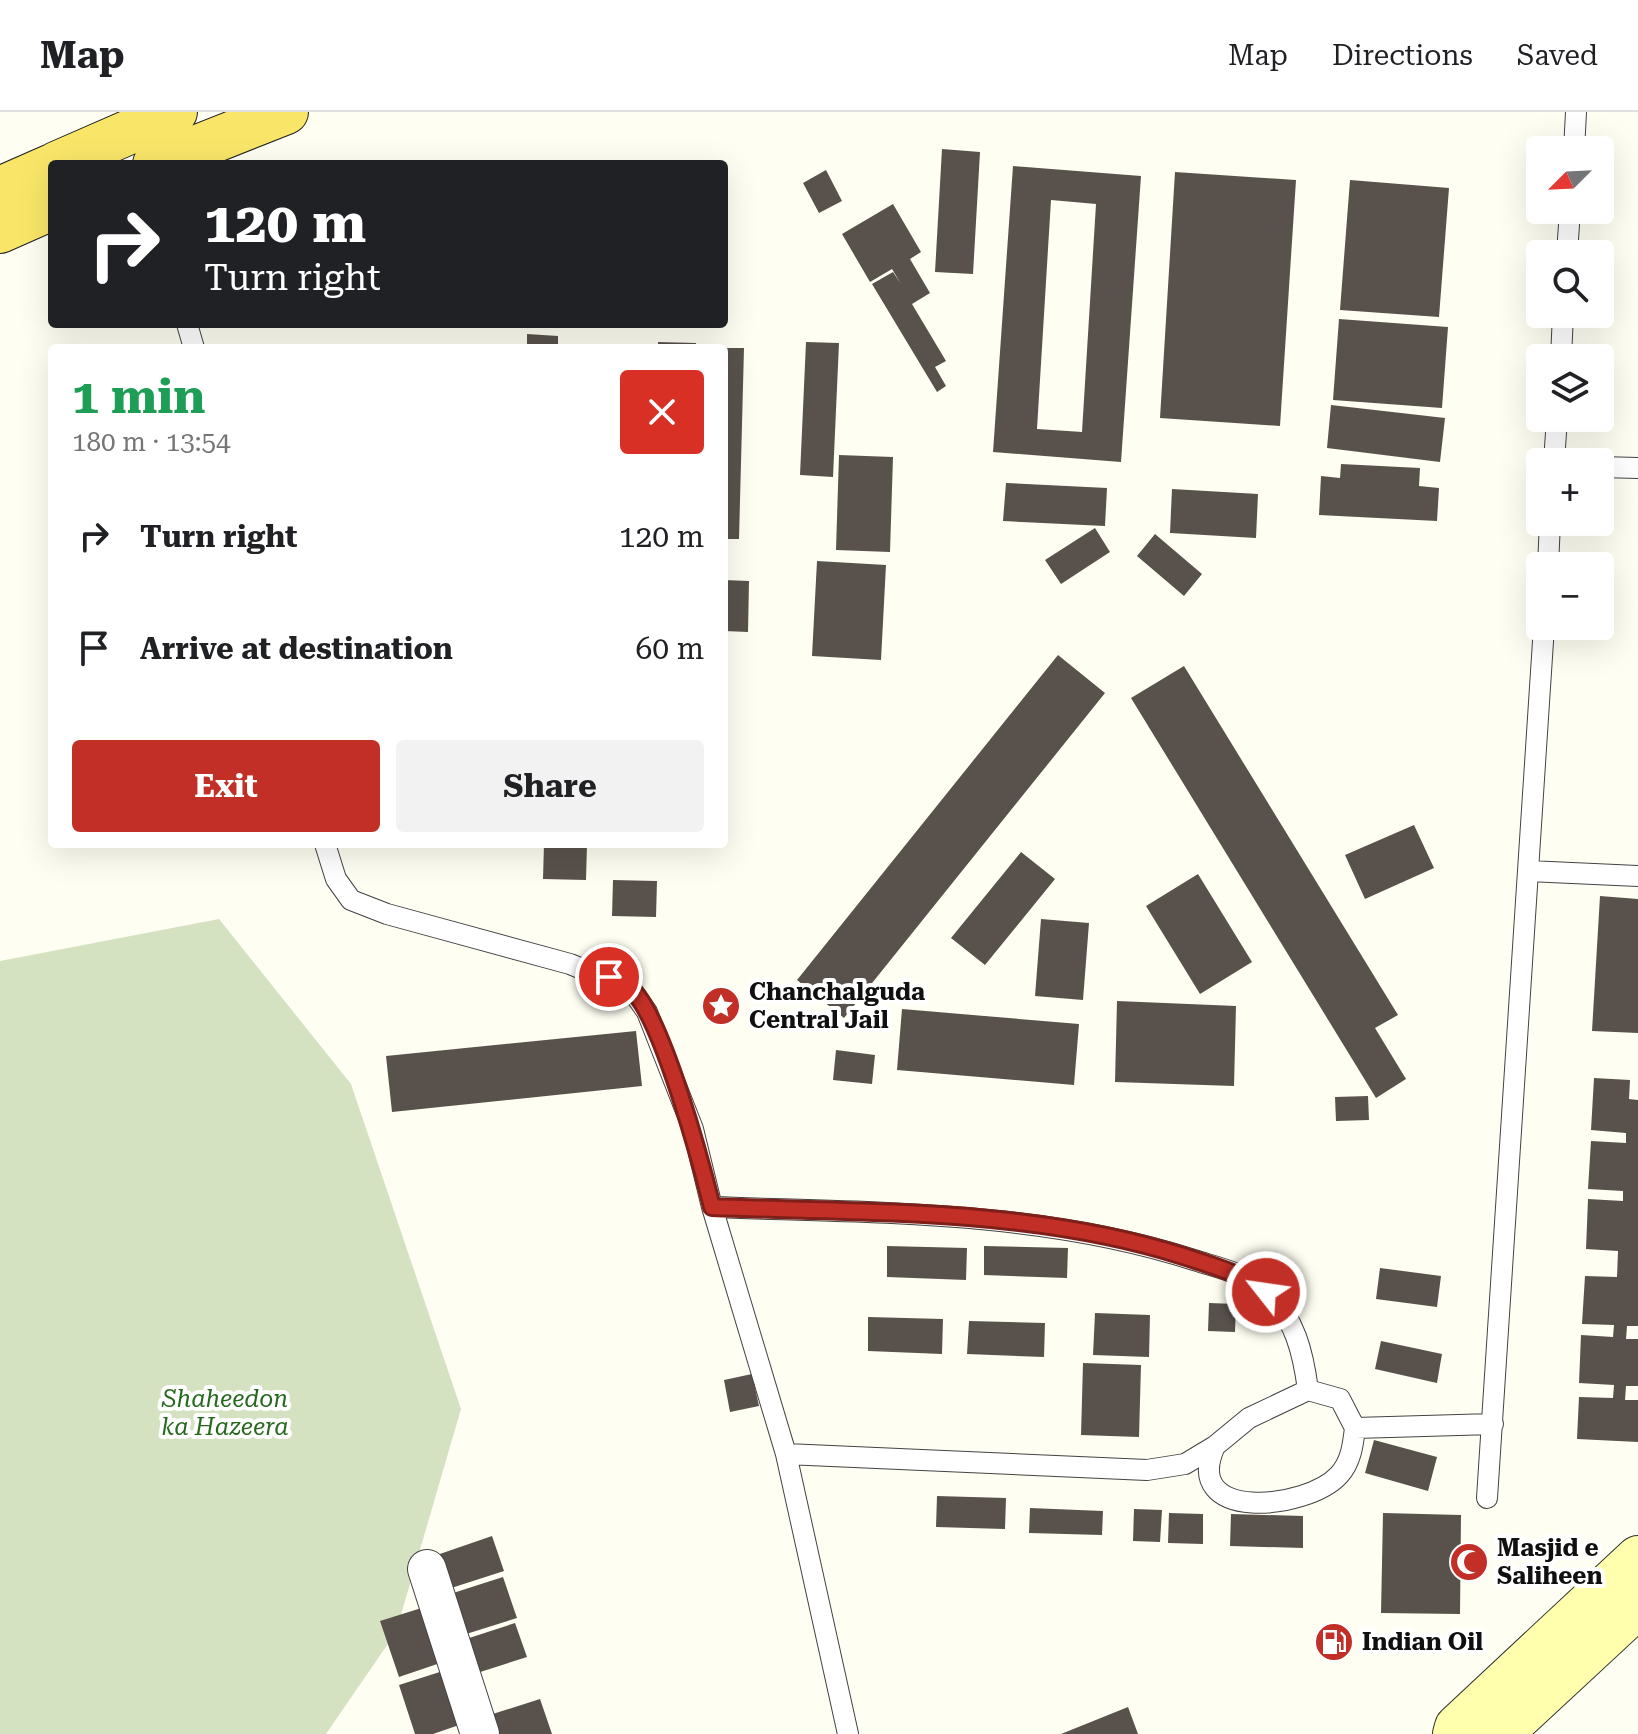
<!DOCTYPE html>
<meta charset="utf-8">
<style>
:root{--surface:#fff;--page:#f2f2f2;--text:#202124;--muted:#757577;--line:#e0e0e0;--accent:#c22f26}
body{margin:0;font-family:"Roboto Serif",serif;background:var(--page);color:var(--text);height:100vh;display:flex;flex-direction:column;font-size:30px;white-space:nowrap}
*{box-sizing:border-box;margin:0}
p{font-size:26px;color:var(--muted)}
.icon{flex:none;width:44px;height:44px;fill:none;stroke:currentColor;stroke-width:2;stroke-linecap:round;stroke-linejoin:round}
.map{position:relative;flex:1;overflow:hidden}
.side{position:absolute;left:48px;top:232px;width:680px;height:504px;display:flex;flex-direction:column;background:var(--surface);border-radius:8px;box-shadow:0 8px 32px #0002}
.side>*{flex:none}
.guide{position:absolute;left:48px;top:48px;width:680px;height:168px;border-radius:8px;box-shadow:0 8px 32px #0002;background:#202124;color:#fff;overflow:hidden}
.needle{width:52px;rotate:246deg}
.fabs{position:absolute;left:1526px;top:24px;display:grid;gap:16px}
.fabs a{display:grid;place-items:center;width:88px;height:88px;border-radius:8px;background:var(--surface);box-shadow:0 8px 32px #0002;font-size:40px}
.pin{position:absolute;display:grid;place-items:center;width:68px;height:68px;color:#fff;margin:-34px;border:4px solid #fff;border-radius:50%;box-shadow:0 2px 8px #0007}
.me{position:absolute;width:88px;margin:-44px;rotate:300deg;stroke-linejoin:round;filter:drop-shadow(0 0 6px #0008)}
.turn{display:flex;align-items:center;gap:28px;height:168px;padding:0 24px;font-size:36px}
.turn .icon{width:104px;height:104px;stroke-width:2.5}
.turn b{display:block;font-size:56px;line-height:68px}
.round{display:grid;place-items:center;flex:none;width:84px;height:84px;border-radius:8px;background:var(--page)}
.headline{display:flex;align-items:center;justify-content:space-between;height:136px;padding:0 24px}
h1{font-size:48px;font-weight:700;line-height:60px;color:#1e9e55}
.primary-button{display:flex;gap:16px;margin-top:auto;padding:16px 24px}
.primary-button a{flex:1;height:92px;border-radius:8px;background:var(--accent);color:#fff;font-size:32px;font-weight:700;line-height:92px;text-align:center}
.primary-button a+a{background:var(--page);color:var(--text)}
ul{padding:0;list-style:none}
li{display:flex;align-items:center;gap:24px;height:112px;padding:0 24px}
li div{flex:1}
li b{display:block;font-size:30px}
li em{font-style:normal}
header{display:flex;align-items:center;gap:48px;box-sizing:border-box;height:112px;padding:0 40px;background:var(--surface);border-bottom:2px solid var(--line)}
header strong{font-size:38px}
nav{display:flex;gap:44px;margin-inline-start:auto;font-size:28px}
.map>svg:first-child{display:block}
</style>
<header>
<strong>Map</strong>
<nav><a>Map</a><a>Directions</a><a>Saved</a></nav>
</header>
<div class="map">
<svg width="1638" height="1622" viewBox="0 0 1638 1622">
<rect width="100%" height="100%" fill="#fffef2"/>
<path fill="#d4e2c2" d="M219,807L351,972L461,1297L396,1520L326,1622H0V849Z"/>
<path fill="#59524c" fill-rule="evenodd" d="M942,37L980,40L973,162L935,160Z
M1013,54L1141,64L1121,350L993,340ZM1051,88L1096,92L1082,320L1037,317Z
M826,58L842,89L819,101L803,71Z
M1175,60L1296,68L1280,314L1160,306Z
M1350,68L1449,76L1439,205L1340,198Z
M893,92L921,140L910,147L930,181L912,192L946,249L935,255L946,274L937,280L872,172L893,160L901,172L892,157L870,170L842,122Z
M1339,207L1448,215L1442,296L1333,288Z
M527,222L558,224V236H527Z
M658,230L696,231V236H658Z
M806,230L839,231L833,365L800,363Z
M724,236H744L739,427H724Z
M1331,293L1445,306L1440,350L1327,336Z
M839,343L893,345L890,440L836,438Z
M1341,352L1420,356L1419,374L1439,376L1437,409L1319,403L1321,364L1340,366Z
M1006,371L1107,376L1105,414L1003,409Z
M1172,377L1258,382L1256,426L1170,421Z
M1095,416L1110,440L1061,472L1045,448Z
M1155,422L1202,462L1184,484L1137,444Z
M817,449L886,453L881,548L812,544Z
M724,468L749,469L748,520L724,519Z
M1058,543L1105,581L844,906L797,868Z
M1184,554L1398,903L1375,916L1406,967L1376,986L1131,586Z
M1414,713L1434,756L1365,787L1345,743Z
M544,732H587L586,768L543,767Z
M1021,740L1055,767L985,853L951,826Z
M1198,762L1252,850L1200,882L1146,794Z
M613,768L657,769L656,805L612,804Z
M1600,784L1638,787V921L1592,919Z
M1041,807L1089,811L1083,888L1035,884Z
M1117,889L1236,894L1234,974L1115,970Z
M902,897L1079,912L1074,973L897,958Z
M636,919L642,974L392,1000L386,944Z
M836,938L875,943L872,972L833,968Z
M1594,966L1630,968L1629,987L1638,988V1214H1627L1626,1227H1638V1274H1626L1625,1288H1638V1330L1577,1327L1579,1285L1613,1286L1614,1273L1579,1271L1581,1223L1613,1225L1614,1213L1582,1212L1585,1164L1617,1165L1618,1139L1586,1137L1588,1087L1623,1089V1079L1588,1077L1591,1029L1626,1031V1021L1591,1018Z
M1368,984L1369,1008L1336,1009L1335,985Z
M887,1134L967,1136L966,1168L887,1165Z
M984,1134L1068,1136L1067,1166L984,1163Z
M1380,1156L1441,1164L1437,1195L1376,1187Z
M1209,1191L1236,1192L1235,1220L1208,1219Z
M1095,1201L1150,1203L1149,1245L1093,1243Z
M868,1205L943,1207L942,1242L868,1239Z
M969,1209L1045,1211L1044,1245L967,1242Z
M1381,1229L1442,1242L1437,1271L1375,1257Z
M1083,1251L1141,1253L1139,1325L1081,1323Z
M752,1262L759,1294L730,1300L724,1268Z
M1374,1328L1437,1345L1428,1379L1365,1361Z
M937,1384L1006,1386L1005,1417L936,1415Z
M1030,1396L1103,1399L1102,1423L1029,1421Z
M1134,1397L1162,1398L1160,1430L1133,1429Z
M1169,1401L1203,1402V1432L1168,1431Z
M1383,1401L1461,1403L1460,1502L1381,1501Z
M1231,1402L1303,1404V1436L1230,1434Z
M492,1424L504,1459L445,1478L434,1444Z
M503,1465L517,1506L463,1523L450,1482Z
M431,1493L449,1548L399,1565L380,1509Z
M515,1511L527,1545L474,1562L463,1528Z
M446,1558L465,1611L433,1622H415L399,1573Z
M540,1587L552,1622H482L477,1607Z
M1128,1595L1138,1622H1061Z"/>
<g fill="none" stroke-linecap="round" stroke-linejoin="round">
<g stroke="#434343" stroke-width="22">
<path id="lane" d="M1574,38L1576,0
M1567,142L1570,98
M187,212L194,236
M1561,246L1563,202
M1554,350L1557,306
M1600,355L1638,356
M1548,454L1550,410
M325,732L336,767L351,788L387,802L570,852L631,877L647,900L693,1017L712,1095L786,1342L1147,1358L1185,1352L1215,1334L1249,1306L1308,1278L1340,1287L1355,1316L1493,1312
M1528,759L1638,764
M712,1095C873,1101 1039,1098 1194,1148C1219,1156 1246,1161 1266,1180C1295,1206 1303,1240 1308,1278
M1215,1334C1180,1411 1307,1398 1339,1363C1351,1350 1353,1333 1355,1316
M786,1342L848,1622
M1487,1386L1544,514"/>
</g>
<g stroke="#434343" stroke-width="40">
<path id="street" d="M427,1457L480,1622"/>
</g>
<g stroke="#323232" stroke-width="46">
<path id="secondary" d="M1455,1622L1457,1615L1638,1446
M1500,1622L1638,1494"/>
</g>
<g stroke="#212121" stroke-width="46">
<path id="primary" d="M56,52L175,0
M155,52L286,0
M0,77L52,54
M0,119L52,96"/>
</g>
<use href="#lane" stroke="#fff" stroke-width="20"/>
<use href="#street" stroke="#fff" stroke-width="38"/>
<use href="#secondary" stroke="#ffffad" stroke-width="44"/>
<use href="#primary" stroke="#f9e669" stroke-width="44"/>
</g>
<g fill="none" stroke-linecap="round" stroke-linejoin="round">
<g stroke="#7e1f19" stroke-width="20">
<path id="route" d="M609,865C616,869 625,872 631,877C662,904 701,1051 712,1095C868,1101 1033,1096 1183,1144C1213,1154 1241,1161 1266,1180"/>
</g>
<use href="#route" stroke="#c22f26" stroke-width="14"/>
</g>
<defs>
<g id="sight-disc" transform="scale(2)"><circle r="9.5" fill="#c22f26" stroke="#fff"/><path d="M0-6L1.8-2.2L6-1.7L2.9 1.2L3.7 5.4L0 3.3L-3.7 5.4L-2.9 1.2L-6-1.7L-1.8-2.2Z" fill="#fff"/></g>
<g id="mosque-disc" transform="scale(2)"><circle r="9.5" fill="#c22f26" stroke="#fff"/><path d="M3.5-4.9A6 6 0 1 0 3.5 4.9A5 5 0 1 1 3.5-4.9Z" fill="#fff"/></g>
<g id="fuel-disc" transform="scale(2)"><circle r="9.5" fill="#c22f26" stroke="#fff"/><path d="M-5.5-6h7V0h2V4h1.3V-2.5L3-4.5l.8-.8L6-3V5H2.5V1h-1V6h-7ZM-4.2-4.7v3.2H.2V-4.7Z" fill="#fff"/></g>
</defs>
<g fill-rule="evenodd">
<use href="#sight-disc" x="721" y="894"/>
<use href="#mosque-disc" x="1469" y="1450"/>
<use href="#fuel-disc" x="1334" y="1530"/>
</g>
<g text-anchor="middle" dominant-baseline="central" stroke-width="8" stroke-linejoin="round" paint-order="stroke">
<g font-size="24" font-weight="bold" fill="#101010" stroke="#fff" text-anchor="start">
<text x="749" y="880">Chanchalguda<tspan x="749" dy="28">Central Jail</tspan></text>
<text x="1497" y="1436">Masjid e<tspan x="1497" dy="28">Saliheen</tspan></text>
<text x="1362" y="1530">Indian Oil</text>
</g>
<g font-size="24" font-style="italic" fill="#26691e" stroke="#fff">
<text x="225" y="1287">Shaheedon<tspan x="225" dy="28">ka Hazeera</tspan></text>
</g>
</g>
</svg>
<div class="fabs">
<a><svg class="needle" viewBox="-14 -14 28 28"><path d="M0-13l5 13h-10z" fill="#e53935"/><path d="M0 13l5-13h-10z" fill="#757577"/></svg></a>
<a><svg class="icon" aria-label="search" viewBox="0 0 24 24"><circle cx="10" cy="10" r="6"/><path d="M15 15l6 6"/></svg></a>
<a><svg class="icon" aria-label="layers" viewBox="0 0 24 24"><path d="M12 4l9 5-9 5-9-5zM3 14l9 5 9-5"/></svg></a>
<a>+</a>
<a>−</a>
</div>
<div class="pin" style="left:609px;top:865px;background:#d93025"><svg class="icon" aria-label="arrive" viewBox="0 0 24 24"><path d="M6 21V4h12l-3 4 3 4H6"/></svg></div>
<svg class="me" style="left:1266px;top:1180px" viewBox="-20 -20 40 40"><circle r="17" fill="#c22f26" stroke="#fff" stroke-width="3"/><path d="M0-11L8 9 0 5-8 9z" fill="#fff"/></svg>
<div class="guide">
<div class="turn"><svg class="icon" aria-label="right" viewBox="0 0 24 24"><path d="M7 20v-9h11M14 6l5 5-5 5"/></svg><div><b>120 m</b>Turn right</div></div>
</div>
<section class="side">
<div class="headline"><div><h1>1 min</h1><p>180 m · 13:54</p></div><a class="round" style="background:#d93025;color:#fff"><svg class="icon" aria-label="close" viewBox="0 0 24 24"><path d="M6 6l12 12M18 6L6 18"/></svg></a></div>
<ul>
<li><svg class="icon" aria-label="right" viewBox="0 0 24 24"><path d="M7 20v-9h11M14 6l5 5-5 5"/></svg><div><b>Turn right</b></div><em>120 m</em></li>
<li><svg class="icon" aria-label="arrive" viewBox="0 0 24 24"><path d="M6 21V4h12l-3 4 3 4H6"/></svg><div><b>Arrive at destination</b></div><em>60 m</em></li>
</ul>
<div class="primary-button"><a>Exit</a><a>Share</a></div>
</section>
</div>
